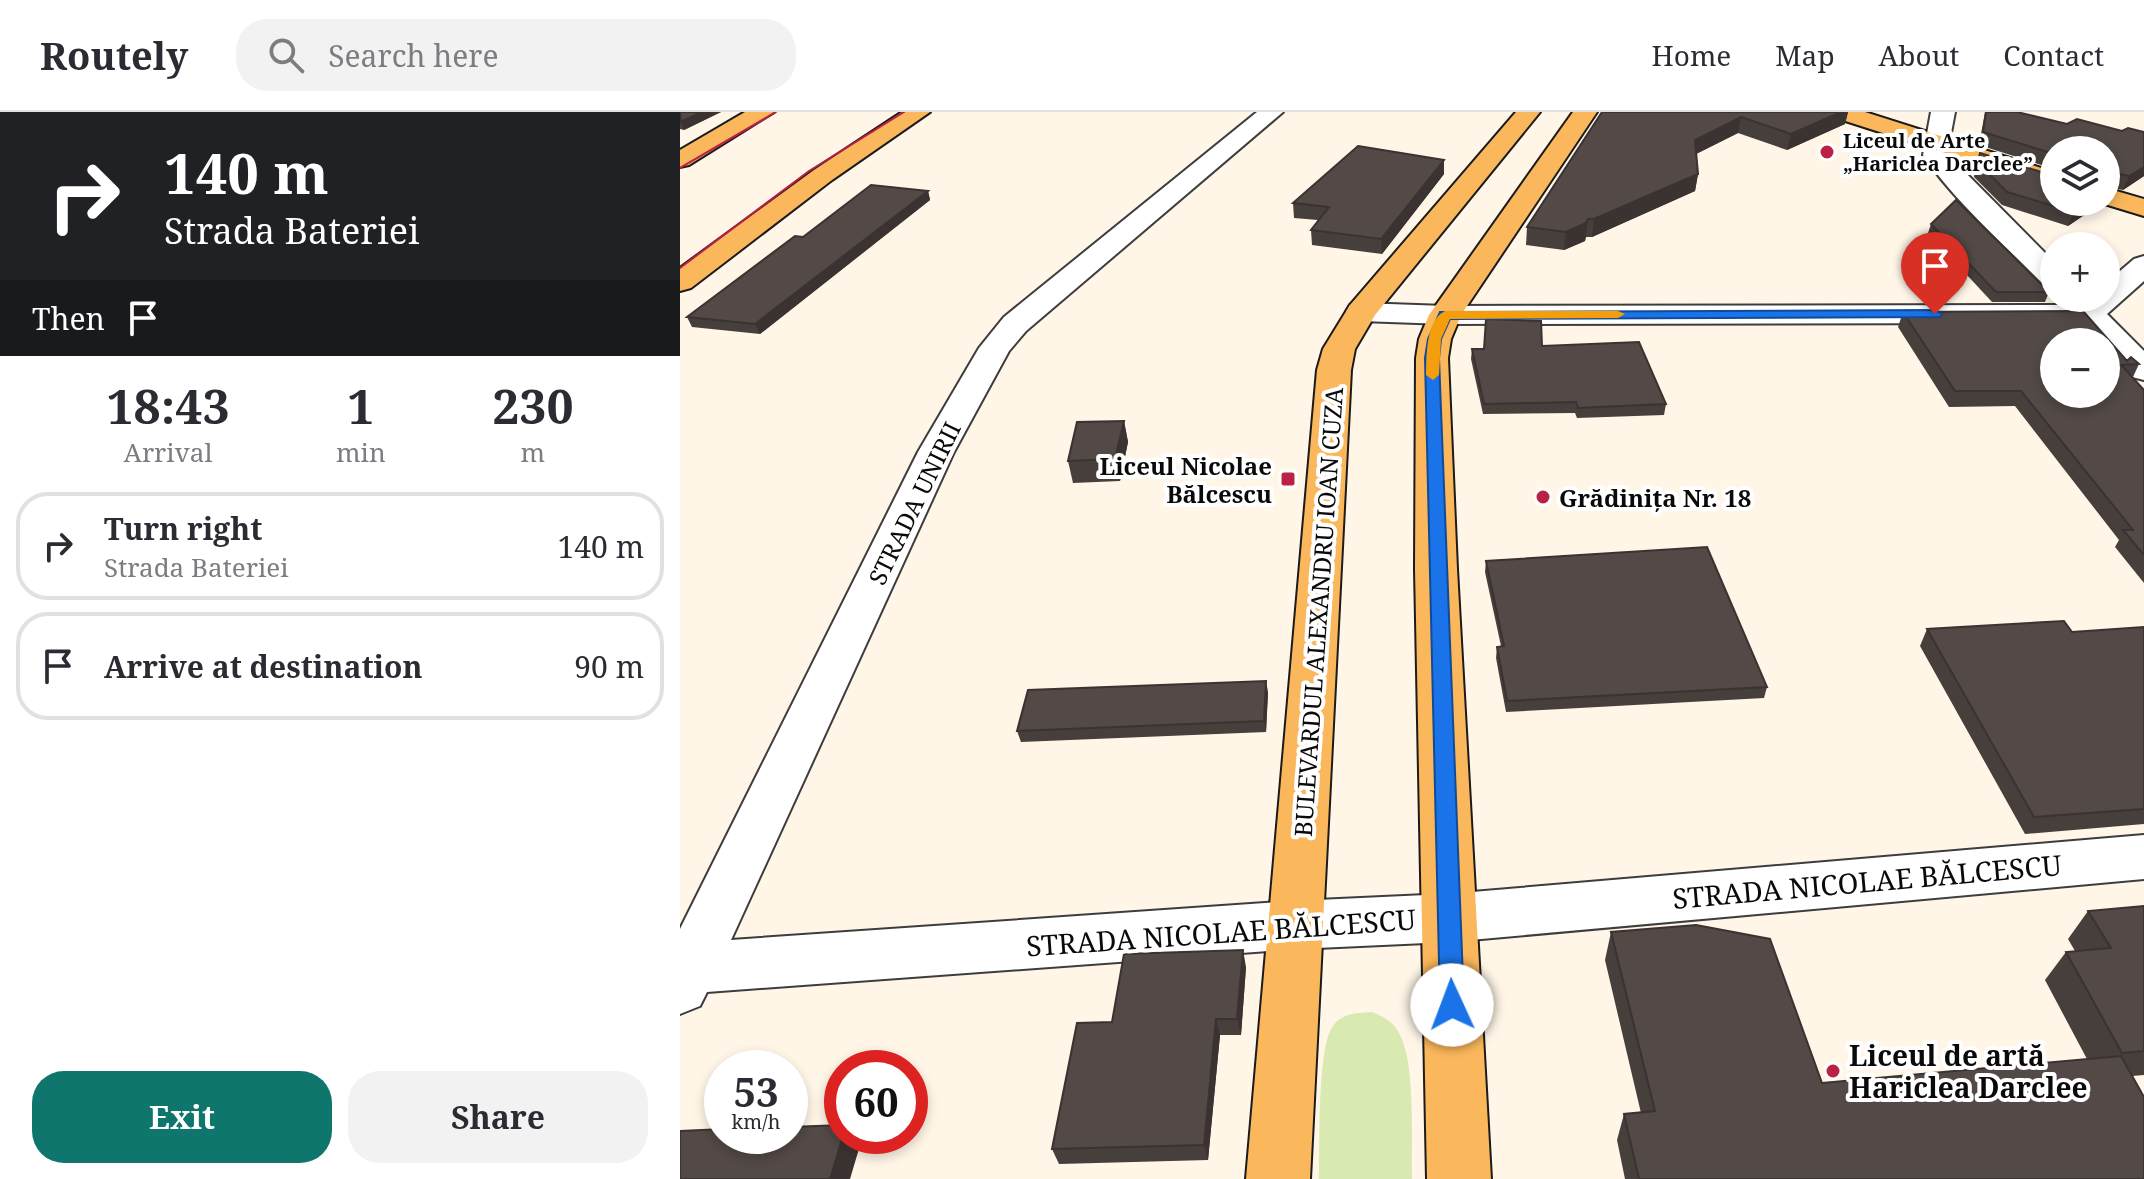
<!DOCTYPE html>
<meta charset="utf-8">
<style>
:root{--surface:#fff;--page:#f2f2f3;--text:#2b2b33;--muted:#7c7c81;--line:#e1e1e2;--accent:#0f766e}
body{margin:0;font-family:"Noto Serif",serif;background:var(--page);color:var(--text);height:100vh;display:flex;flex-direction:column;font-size:30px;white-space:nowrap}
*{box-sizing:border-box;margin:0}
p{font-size:26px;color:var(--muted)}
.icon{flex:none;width:44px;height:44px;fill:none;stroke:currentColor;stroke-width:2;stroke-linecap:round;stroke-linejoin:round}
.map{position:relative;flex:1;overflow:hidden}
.panel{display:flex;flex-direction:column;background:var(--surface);width:680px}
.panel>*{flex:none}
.banner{background:#202124;color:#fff;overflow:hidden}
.tools{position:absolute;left:1360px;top:24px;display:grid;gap:16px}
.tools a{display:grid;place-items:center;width:80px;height:80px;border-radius:50%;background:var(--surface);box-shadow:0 4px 12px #0003;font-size:40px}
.speed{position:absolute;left:24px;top:938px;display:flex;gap:16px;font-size:40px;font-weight:700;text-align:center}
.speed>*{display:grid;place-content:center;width:104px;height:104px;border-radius:50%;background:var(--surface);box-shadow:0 4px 12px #0003;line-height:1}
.speed small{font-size:20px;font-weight:400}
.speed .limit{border:12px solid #d22;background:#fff;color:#111}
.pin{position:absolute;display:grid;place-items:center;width:68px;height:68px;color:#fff;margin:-82px -34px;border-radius:50% 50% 50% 0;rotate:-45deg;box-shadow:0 0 8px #0007}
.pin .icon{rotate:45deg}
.me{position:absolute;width:88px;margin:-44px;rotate:358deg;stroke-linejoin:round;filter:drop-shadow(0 0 6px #0008)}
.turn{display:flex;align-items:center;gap:28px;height:168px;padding:0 32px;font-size:36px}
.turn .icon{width:104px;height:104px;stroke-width:2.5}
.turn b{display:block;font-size:56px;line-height:68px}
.then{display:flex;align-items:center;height:76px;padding:0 32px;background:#0003;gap:16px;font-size:30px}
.eta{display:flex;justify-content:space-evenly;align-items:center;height:136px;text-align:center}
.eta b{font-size:48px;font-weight:700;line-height:56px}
.action{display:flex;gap:16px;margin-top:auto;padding:16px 32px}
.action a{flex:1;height:92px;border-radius:32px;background:var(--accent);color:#fff;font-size:32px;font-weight:700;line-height:92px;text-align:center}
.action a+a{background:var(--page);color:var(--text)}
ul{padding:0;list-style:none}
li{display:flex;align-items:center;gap:24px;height:108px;margin:0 16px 12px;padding:0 16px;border:4px solid var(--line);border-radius:32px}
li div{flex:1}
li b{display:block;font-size:30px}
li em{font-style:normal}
header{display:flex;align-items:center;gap:48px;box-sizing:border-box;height:112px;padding:0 40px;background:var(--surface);border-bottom:2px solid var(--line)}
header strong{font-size:38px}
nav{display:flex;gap:44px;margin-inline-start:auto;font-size:28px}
.search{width:560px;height:72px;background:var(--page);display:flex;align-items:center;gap:20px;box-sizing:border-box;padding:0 28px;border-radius:32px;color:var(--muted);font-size:30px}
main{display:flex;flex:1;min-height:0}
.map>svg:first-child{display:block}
</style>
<header>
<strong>Routely</strong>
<div class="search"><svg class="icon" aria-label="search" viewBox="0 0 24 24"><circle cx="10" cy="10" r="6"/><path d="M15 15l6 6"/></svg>Search here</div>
<nav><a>Home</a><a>Map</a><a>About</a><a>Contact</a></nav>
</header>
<main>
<section class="panel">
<div class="banner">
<div class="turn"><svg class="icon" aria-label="right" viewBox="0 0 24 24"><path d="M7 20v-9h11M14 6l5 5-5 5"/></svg><div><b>140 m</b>Strada Bateriei</div></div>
<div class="then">Then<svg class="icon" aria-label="arrive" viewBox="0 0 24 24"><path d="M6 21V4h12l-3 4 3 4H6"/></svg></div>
</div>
<div class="eta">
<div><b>18:43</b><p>Arrival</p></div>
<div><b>1</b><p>min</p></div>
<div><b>230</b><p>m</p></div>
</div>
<ul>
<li><svg class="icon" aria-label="right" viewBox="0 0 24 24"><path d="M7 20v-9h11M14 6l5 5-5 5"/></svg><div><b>Turn right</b><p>Strada Bateriei</p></div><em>140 m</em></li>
<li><svg class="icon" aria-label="arrive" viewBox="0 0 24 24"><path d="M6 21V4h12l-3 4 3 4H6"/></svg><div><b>Arrive at destination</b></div><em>90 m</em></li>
</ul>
<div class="action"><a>Exit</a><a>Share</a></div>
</section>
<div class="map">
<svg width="1464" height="1067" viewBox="0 0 1464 1067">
<rect width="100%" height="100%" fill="#fff6e7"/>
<path fill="#d8e9b1" d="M692,900C704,905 714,910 720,923C736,954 731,1030 732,1067H639C640,1037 637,934 653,914C662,901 677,901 692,900Z"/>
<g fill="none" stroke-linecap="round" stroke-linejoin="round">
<g stroke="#3d3d3d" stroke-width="4">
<path id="minor" d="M577,0H603L346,219L329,239L274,340L51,828L615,789L768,782L1464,723V767L768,830L615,837L27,880L20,894L0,902V817L238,340L299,236L324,205Z
M1251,0H1275L1267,42L1374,150V176L1364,173C1323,131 1276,91 1243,43Z
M1464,144V169L1427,202L1464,239V268L1452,265L1426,238V230H1418L1400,211L765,212L681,209L670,207L666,200L670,193L681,191L765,194L1383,193L1378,186H1426V171L1454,147Z"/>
</g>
<g stroke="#1b1b1b" stroke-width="4">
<path id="major" d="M65,0H94L9,53L0,55V38Z
M222,0H250L152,68L11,176L0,179V156L134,58Z
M836,0H860L695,203L675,237L671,258L630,1067H566L637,258L643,237L670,193Z
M893,0H917L781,203L771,227L768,246L777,457L811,1067H747L735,457L736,246L739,227L749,203Z
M1149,0H1185L1374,60V76L1153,5Z
M1426,76L1464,87V104L1418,90H1426Z"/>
</g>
<use href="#minor" fill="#fff" fill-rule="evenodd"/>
<use href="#major" fill="#fbb75b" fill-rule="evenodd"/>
<path stroke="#bb2145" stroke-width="2" d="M0,56L96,0
M0,156L129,59L224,0"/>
</g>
<path fill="#473f3c" d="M0,0H41L4,18L0,17Z
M922,0H1168L1165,12L1107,38L1058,21L1016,42L1018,62L1015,79L912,125H906L905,129L884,138L846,133L847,115Z
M1305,0H1337L1387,12L1442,19L1464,20V64L1443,78L1428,75L1426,80V38H1374V57L1299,33Z
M1300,41L1374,90H1421L1419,93L1388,114L1322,93L1294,65L1295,54Z
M764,48V62L702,142L632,133L631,118L638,108L614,106L613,91Z
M248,79L250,88L80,222L12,215L7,205Z
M1251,112L1369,180L1365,190H1312L1248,121Z
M1223,200L1459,252L1453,265L1464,278V471L1435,435L1439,428L1335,294L1269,295L1218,215Z
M862,234L986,292L984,303L897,306L895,301L803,302L791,247L792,237Z
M444,309L448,330L440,369L393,371L388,349Z
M806,449L1087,575L1084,586L826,600L816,546L817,535L821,534L805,460Z
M1464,515V712L1345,722L1240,534L1247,517L1392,520Z
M588,580L586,620L341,630L337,619Z
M1464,794V963L1452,964L1464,1067H945L937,1028L944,1002L961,1001L925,848L931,820L1142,971L1407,947L1365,868L1386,840L1395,839L1388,827L1408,799Z
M566,855L561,923H540L528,1048L379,1052L372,1037L432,910Z"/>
<path fill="#3a3331" d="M21,0H41L4,18L1,10Z
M1161,0H1168L1165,12L1107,38L1111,22Z
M1061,5L1058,21L1012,44L1015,28Z
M764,48V62L702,142L701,127Z
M1464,55V64L1443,78L1449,64Z
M1018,62L1015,79L912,125L914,107Z
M248,79L250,88L80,222L75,212Z
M1409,90H1421L1419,93L1388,114L1394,100Z
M908,107L905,129L884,138L886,120Z
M444,309L448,330L440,369L435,347Z
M586,569L588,580L586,620L584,609Z
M563,838L566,855L561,923L557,907Z
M536,907L540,923L528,1048L524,1033Z
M163,1024H176L181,1030L170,1067H150Z"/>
<path fill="#534946" stroke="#3a3331" stroke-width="2" fill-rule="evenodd" d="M0,0H21L1,10Z
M922,0H1161L1111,22L1061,5L1015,28L1018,62L914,107H908L906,111L886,120L847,115Z
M1306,0H1337L1387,12L1397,7L1442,19L1448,16L1464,20V55L1449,64L1430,60L1429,73L1426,74V38H1374V42L1303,20Z
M678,34L764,48L701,127L631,118L649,95L613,91Z
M1300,41L1374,64V90H1409L1394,100L1327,80L1298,51Z
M191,73L248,79L75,212L7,205L115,124L123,125Z
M1276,88L1369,180H1316L1251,112Z
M1403,199L1447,249L1451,245L1459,252L1441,253L1464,278V443L1443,418H1453L1341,279H1275L1223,200ZM1374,230H1426V282H1374Z
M806,207L861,209L862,234L959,230L986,292L898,296L896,290L804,292L792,237H804Z
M444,309L435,347L388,349L397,310Z
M1027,435L1087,575L827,589L817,535L824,534L806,449Z
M1384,509L1392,520L1464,515V697L1354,705L1247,517Z
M586,569L584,609L337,619L348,578Z
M1464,794V939L1442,941L1386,840L1431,836L1408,799Z
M1016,813L1090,827L1142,971L1441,944L1464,985V1067H959L944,1002L975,999L931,820Z
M563,838L557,907H536L524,1033L372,1037L397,911L432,910L444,842Z
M162,1013V1024H163L150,1067H0V1019L42,1017V1024H110V1015Z"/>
<path fill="#1a73e8" stroke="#114b97" stroke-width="2" d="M1255,198L1262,202L1260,205L770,207L761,227L759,246L784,893L780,901L772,904L763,901L760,893L745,246L748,227L760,200Z"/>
<path fill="#f59e0b" d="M765,199H938L945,202L938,206L770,207L761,227L759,263L753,268L746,263C747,244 745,209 765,199Z"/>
<g fill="#bb2145" stroke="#fff" stroke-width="3">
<circle cx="1147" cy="40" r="8"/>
<rect x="600" y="359" width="16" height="16" rx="4"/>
<circle cx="863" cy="385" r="8"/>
<circle cx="1153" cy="959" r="8"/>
</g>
<g text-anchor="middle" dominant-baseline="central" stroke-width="8" stroke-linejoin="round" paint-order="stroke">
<g font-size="20" font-weight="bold" fill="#0a0a0a" stroke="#fff" text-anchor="start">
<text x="1163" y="28">Liceul de Arte<tspan x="1163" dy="23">„Hariclea Darclee”</tspan></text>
</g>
<g font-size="24" font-weight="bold" fill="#0a0a0a" stroke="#fff" text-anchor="end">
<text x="592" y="353">Liceul Nicolae<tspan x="592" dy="28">Bălcescu</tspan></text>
<text x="879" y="385" text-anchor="start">Grădinița Nr. 18</text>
</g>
<g font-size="24" fill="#0a0a0a" stroke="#fff">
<text transform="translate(234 391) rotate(-64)">STRADA UNIRII</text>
<text transform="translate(638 500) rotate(-86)">BULEVARDUL ALEXANDRU IOAN CUZA</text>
</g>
<g font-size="28" fill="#0a0a0a" stroke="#fff">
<text transform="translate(1187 769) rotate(-5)">STRADA NICOLAE BĂLCESCU</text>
<text transform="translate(541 820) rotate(-4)">STRADA NICOLAE BĂLCESCU</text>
</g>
<g font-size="28" font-weight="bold" fill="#0a0a0a" stroke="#fff" text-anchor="start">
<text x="1169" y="943">Liceul de artă<tspan x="1169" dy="32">Hariclea Darclee</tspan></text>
</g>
</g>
</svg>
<div class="tools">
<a><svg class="icon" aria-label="layers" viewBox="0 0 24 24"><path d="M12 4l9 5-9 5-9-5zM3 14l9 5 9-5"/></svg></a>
<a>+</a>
<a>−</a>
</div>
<div class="speed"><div>53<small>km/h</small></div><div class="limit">60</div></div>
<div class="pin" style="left:1255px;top:202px;background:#d93025"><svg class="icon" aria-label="arrive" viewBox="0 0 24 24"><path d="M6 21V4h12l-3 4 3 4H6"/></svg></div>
<svg class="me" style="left:772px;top:893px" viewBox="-20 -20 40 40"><circle r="19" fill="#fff"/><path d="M0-13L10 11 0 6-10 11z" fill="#1a73e8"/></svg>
</div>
</main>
